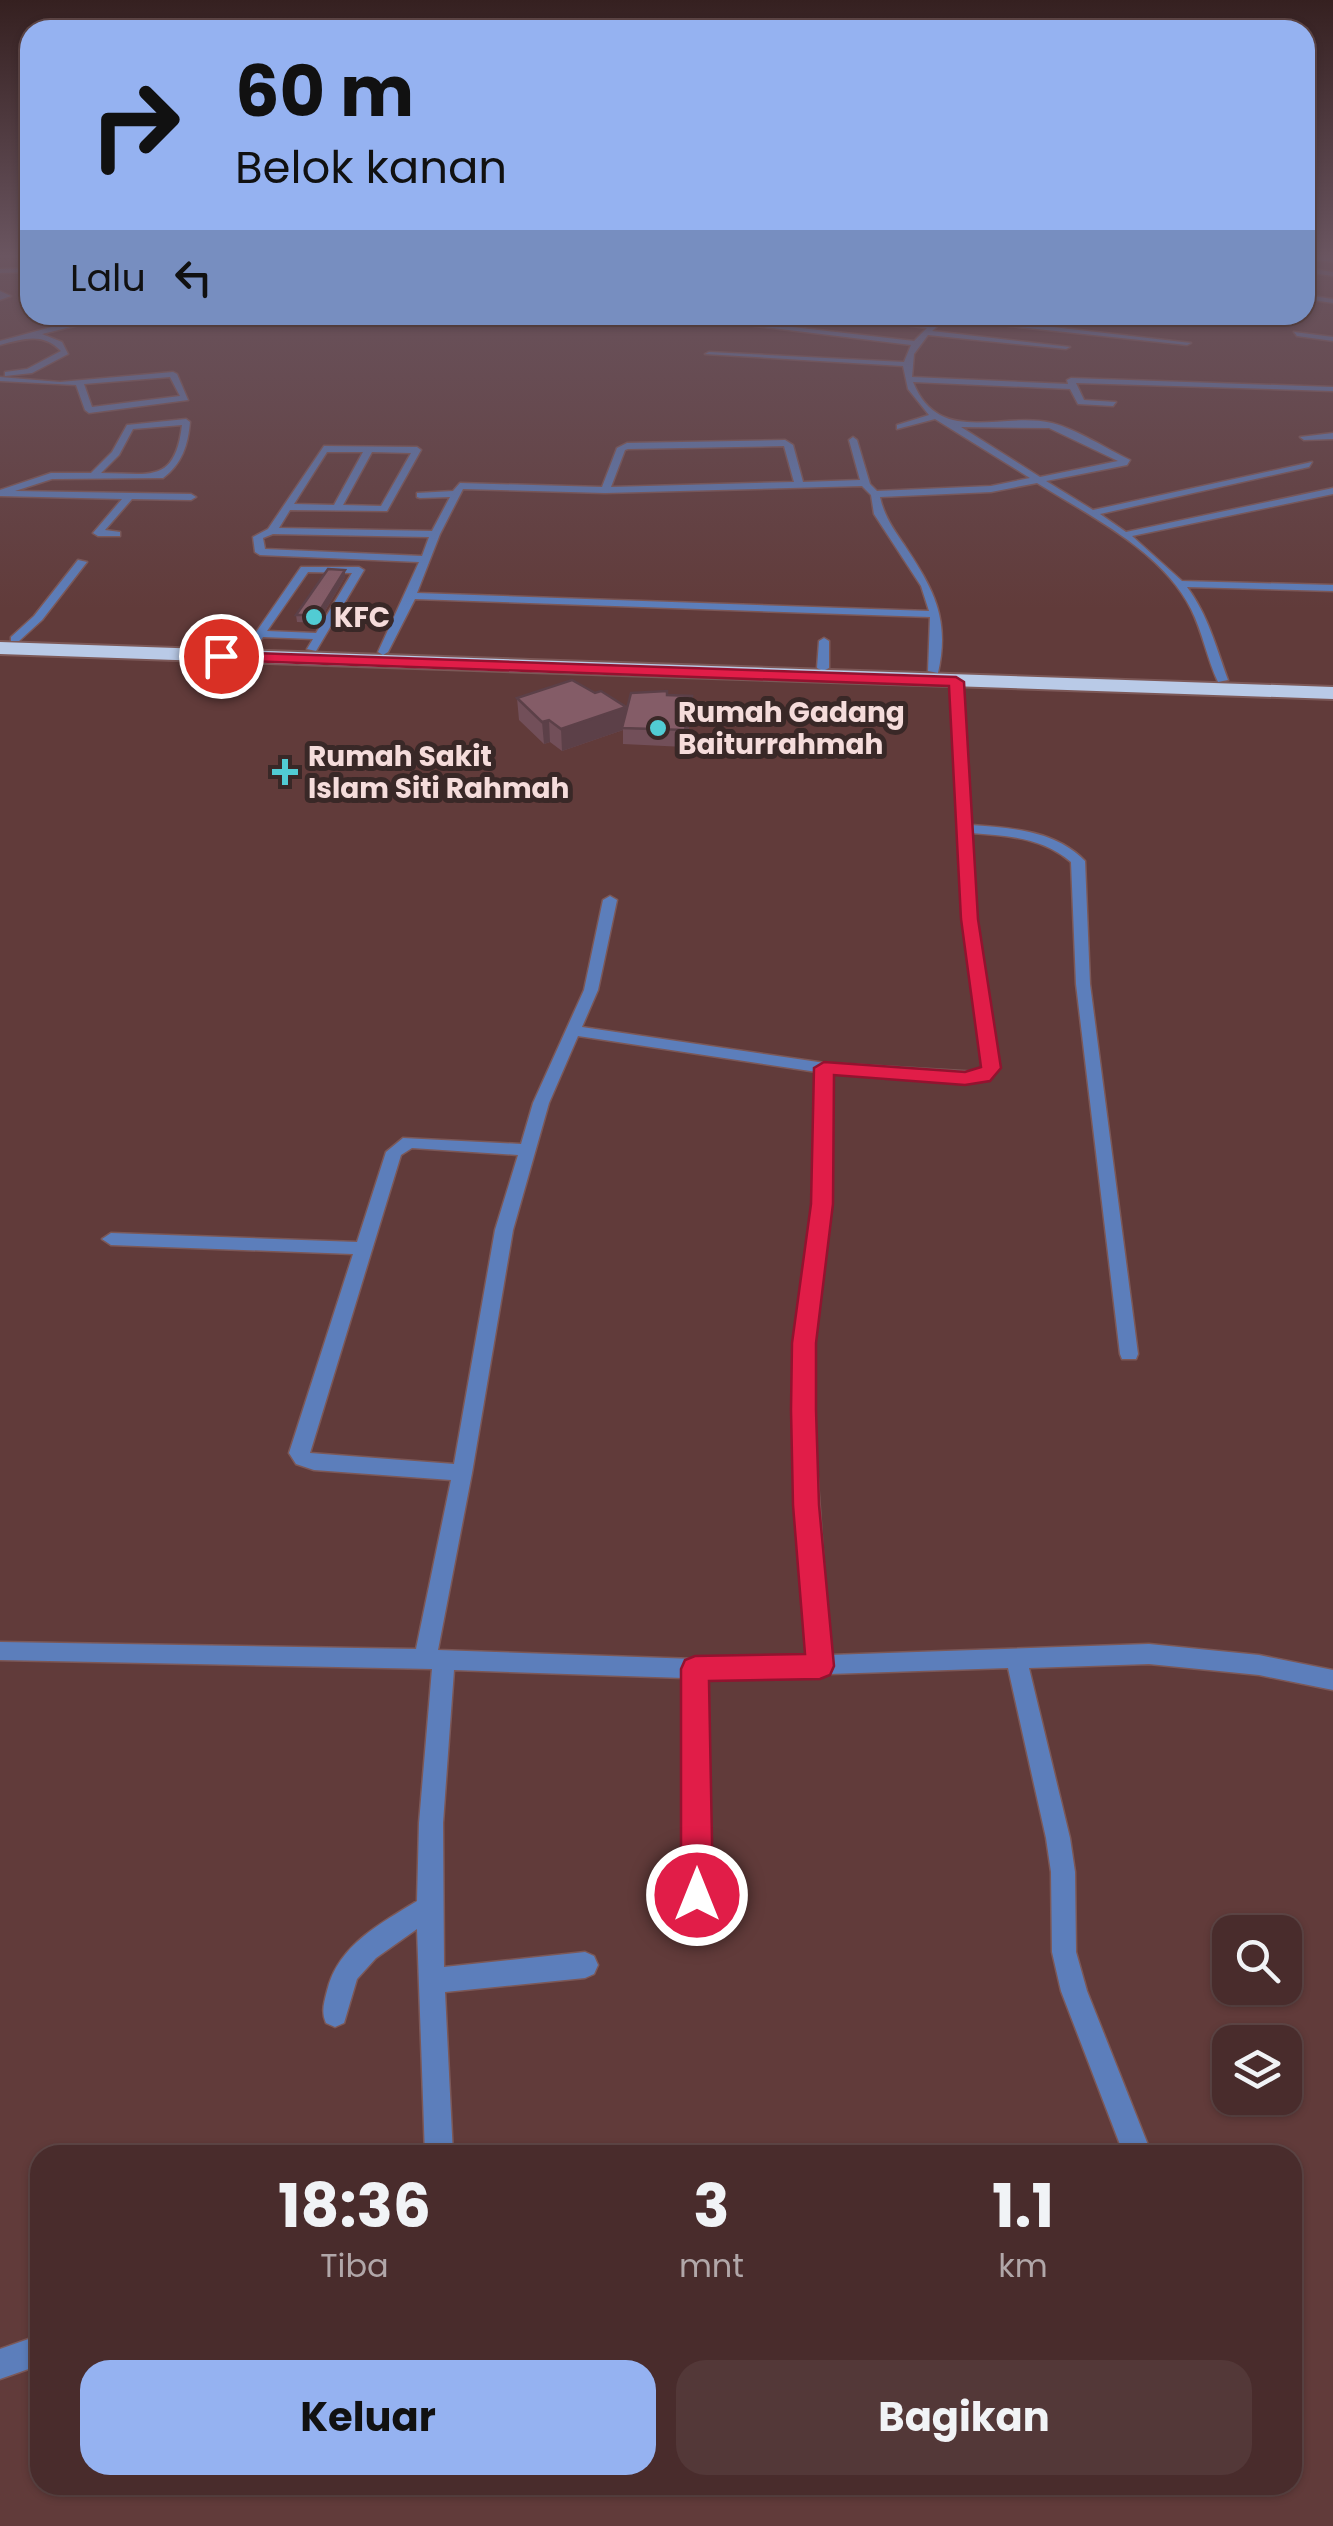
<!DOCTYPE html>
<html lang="id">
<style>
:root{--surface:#492c2c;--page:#533838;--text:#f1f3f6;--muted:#b1a7a9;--line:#614848;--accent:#95b2f1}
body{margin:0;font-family:Poppins,sans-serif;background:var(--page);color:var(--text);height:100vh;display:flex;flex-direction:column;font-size:38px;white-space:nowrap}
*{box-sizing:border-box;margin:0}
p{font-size:32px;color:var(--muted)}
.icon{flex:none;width:55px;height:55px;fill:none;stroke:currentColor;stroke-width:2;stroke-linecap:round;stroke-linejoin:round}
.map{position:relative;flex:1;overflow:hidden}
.details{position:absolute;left:30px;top:2145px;width:1272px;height:350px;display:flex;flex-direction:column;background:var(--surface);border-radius:30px;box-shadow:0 2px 8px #0004,0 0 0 2px var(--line)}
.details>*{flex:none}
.guide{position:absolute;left:20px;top:20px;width:1295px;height:305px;border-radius:30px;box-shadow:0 2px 8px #0004,0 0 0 2px var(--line);background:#95b2f1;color:#111;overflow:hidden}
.controls{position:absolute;left:1212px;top:1915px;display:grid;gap:20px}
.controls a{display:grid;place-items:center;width:90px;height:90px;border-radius:20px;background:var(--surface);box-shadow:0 2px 8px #0004,0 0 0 2px var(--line);font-size:50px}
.pin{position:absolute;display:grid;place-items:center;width:85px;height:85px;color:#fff;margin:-42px;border:5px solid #fff;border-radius:50%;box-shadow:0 2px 10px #0007}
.me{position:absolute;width:110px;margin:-55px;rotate:0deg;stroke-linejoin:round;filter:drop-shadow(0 0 8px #0008)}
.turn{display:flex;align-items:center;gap:35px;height:210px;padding:0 50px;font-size:45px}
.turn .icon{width:130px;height:130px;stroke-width:2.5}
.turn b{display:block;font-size:70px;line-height:85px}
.then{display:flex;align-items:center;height:95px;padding:0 50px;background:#0003;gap:20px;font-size:38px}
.eta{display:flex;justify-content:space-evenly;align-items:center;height:170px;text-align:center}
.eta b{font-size:60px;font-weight:700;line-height:70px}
.action{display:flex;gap:20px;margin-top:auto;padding:20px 50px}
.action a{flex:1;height:115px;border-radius:30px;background:var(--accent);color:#111;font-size:40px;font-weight:700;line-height:115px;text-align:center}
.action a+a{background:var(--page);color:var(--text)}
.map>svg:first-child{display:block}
</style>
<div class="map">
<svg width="1333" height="2526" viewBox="0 0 1333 2526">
<rect width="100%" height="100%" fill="#613b3a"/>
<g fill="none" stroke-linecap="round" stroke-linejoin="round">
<g stroke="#7c5857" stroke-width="3">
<path id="street" d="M1305,255L1333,258V262L1305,259Z
M30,268V272L0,273V269Z
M1305,268L1333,272V276L1305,272Z
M0,291L11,296L0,300Z
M1305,295L1333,299V303L1305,299Z
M87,315H95L87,323L42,334L62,342L68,354L32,373L5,376V372L27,369L61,351C42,332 24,339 0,345V341L81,319Z
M654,315H663L651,323L616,318L620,316L649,319Z
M666,315H689L914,341L927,328L832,315L931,324L942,315H950L1191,343L1187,345L945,319L932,331L1070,347L1066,349L928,335L914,354L912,377L1068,384L1067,380L1071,378L1333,387V391L1076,383L1084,400L1116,402L1113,406L1078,404L1070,389L913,382C939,447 1001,411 1052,423C1076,429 1107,449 1130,460L1127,465L1046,481L1093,510L1312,462L1309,467L1100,514L1126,532L1333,488V494L1132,536L1182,581L1333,585V591L1187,587C1208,615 1216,647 1228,680L1218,682C1207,659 1203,633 1191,609C1162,551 1090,516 1037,483L991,492L880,497C884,516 894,530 905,546C934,590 950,619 938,673L928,671L930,617L415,599L388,652L383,655L378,652L419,562L260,555L255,552L253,537L268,529L324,446L417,447L421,450L387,511L290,510L279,528L432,531L450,497L420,498L417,497V493L453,491L460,483L602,487L617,448L627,443L785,440L793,445L803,482L860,480L849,440L853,437L857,440L870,484L877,491L991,486L1030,478L935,419L897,429V425L929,415L908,389L903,366L705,354L709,352L904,362L911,345ZM961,427L1049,428L1118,461L1040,477ZM784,446L794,482L611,487L625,450L628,449ZM327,452H363L334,505L294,504ZM372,452L411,453L381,506L343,505ZM862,486L871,495L874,514L921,586L929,611L417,593L440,534L463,489L605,493ZM273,534L429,537L422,556L265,549L263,538Z
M1102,315H1110L1102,322L1098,320Z
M1294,332L1333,337V341L1297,336Z
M173,372L177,374L188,400L89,413L85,410L76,385L0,381V377L60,382ZM170,377L180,396L92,407L84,384Z
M186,419L190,422C188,445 182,464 163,478L52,479L15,491L191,494L196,497L191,500L132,499L105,530L120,532V536H98L93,533L122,499L0,496V490L51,473H91L112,452L127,425ZM182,425C175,485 149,473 101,473L119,455L133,429Z
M1333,433V439L1304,440L1300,437Z
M78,560L87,562L42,620L19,641H11V637L34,616Z
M301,567H359L364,570L316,651L307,649L313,639L263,637L255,649H247L246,647ZM308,572L352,573L316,633L267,631Z
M824,638L829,641V668L823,671L817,668L819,641Z
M956,679L962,682L970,825C1011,828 1055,830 1085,861L1090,984L1138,1354L1136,1359H1122L1120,1354L1076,984L1071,862C1042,837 1008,836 971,833L976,919L999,1069L988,1080L965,1083L833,1073L830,1204L813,1343V1411L830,1655L1149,1644L1259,1655L1333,1670V1690L1259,1675L1149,1664L1029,1668L1070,1838L1075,1872L1076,1952L1087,1991L1152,2155H1124L1061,1991L1052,1952L1051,1872L1046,1838L1008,1668L706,1678L709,1895L706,1903L697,1907L688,1903L685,1895L684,1678L454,1670L443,1823L444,1967L585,1952L594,1956L598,1965L594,1974L585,1978L445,1992L453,2155H425L417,1929L376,1958L357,1979L344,2023L335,2027L326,2023C321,2012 324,2003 327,1991C338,1945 380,1924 417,1901L419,1823L432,1669L0,1660V1642L416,1649L451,1480L314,1470L296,1464L289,1453L353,1254L111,1245L102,1239L111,1233L357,1242L386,1152L403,1138L521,1144L533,1103L584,990L603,900L610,896L617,900L598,990L582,1027L825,1063L979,1072L983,1068L962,919L950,682ZM578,1036L817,1072L814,1204L795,1343L793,1411L808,1656L695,1659L438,1650L472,1473L513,1230L549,1103ZM412,1148L518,1155L495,1230L454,1464L310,1453L401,1155Z
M40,2335V2365L0,2379V2349Z"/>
</g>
<g stroke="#7c5857" stroke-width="4">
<path id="highway" d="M0,642L1333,687V699L0,654Z"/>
</g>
<use href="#street" fill="#5c7ebb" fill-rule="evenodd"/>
<use href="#highway" fill="#b9cae7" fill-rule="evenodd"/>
</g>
<path fill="#724f59" d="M345,577L318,623L297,622L296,615Z
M667,695L692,696V712L685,747L623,744V730L562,751L550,742L544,744L519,720L517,698L626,713Z"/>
<path fill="#5c4048" d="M345,570V577L318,623L317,615Z
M692,696V712L685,747V730Z
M626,707V728H622L623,730L562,751L561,729Z
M549,720L550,742L544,744L542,722Z"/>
<path fill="#845c67" stroke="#5c4048" stroke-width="2.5" d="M328,569L345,570L317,615H296Z
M572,680L595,693L601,691L626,707L561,729L549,720L542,722L517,698Z
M667,691V695L692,696L685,730L622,728L631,693Z"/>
<linearGradient id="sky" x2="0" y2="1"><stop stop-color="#352020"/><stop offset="0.42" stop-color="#6a5560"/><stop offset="1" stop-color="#6a5560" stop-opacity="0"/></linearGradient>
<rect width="1333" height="609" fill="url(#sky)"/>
<path fill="#e11d48" stroke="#92132f" stroke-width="2.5" d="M221,652L956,677L964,682L978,919L1001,1068L990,1081L965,1085L834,1075L833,1204L816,1343V1410L819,1505L834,1666L830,1675L820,1679L709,1681L713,1895L708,1906L697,1910L686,1906L681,1895V1669L685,1660L695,1656L805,1654L793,1505L791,1410L792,1343L811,1204L814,1068L824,1062L965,1072L981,1067L961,919L949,686L216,660V653Z"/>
<g fill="#51ccd4" stroke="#392827" stroke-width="4">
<circle cx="314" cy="617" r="10"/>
<circle cx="658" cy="728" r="10"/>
<path d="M280 757h10v10h10v10h-10v10h-10v-10h-10v-10h10z"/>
</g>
<g text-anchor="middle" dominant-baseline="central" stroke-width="10" stroke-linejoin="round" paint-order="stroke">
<g font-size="28" font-weight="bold" fill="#f5dcdb" stroke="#392827" text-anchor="start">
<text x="334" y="617">KFC</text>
<text x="678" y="712">Rumah Gadang<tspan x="678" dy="32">Baiturrahmah</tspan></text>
<text x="308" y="756">Rumah Sakit<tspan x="308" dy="32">Islam Siti Rahmah</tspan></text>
</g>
</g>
</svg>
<div class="controls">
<a><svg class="icon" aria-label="search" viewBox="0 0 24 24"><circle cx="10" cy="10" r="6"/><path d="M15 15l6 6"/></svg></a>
<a><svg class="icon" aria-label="layers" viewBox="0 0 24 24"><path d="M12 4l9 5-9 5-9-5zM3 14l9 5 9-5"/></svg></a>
</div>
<div class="pin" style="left:221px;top:656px;background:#d93025"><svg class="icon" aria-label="arrive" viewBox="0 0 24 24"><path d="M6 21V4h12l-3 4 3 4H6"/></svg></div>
<svg class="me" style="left:697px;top:1895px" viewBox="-20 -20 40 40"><circle r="17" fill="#e11d48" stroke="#fff" stroke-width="3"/><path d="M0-11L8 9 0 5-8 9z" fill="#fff"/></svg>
<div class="guide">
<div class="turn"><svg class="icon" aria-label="right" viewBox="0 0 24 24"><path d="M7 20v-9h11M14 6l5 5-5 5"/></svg><div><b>60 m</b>Belok kanan</div></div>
<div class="then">Lalu<svg class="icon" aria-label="left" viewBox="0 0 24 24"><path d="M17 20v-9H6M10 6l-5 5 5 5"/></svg></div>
</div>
<section class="details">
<div class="eta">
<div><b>18:36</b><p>Tiba</p></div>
<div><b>3</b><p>mnt</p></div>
<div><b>1.1</b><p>km</p></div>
</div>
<div class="action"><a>Keluar</a><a>Bagikan</a></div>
</section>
</div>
